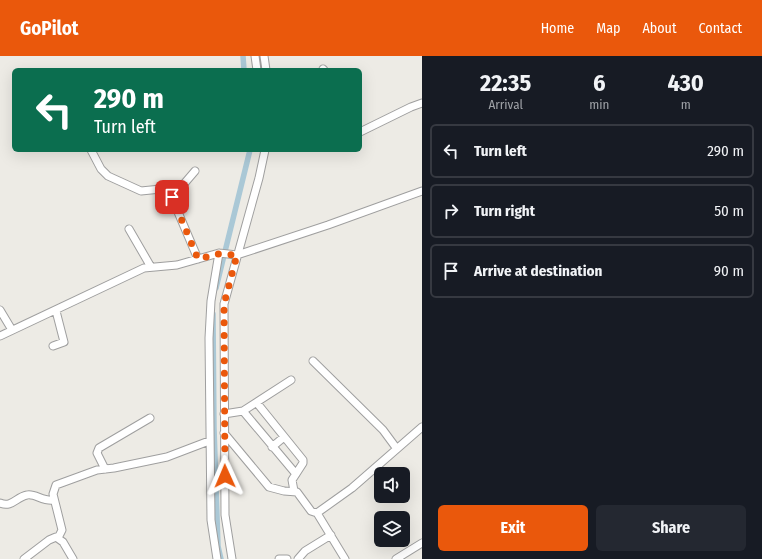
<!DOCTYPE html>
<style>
:root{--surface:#171b24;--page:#242831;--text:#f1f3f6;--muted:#9ea1a6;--line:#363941;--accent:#ea580c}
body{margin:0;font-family:"Fira Sans Condensed",sans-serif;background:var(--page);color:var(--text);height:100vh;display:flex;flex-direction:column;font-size:15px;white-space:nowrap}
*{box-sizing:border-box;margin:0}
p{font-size:13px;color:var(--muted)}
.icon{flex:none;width:22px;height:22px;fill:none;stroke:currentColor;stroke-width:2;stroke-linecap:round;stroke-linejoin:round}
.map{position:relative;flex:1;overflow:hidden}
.panel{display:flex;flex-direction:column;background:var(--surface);width:340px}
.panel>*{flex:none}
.top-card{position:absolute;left:12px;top:12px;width:350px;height:84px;border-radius:6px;box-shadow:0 4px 16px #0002;background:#0b6e4f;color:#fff;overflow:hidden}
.buttons{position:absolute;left:374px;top:411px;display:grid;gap:8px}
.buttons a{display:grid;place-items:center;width:36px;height:36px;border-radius:6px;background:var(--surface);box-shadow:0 4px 16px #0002;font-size:20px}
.pin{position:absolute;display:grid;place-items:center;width:34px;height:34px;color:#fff;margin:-17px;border-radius:8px;box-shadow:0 2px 6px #0006}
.me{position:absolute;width:44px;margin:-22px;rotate:359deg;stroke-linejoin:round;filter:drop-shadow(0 0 3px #0008)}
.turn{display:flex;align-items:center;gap:14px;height:84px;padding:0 16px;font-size:18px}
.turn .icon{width:52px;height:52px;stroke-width:2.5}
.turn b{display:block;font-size:28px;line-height:34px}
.eta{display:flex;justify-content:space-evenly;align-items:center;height:68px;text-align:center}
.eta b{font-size:24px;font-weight:700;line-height:28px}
.primary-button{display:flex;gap:8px;margin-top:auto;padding:8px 16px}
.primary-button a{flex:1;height:46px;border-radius:6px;background:var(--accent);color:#fff;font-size:16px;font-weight:700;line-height:46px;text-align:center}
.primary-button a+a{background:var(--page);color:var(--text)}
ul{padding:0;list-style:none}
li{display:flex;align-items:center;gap:12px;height:54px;margin:0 8px 6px;padding:0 8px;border:2px solid var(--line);border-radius:6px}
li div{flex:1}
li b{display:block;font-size:15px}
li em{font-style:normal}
header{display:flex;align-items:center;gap:24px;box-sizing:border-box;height:56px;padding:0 20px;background:var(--accent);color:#fff}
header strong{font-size:19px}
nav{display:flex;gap:22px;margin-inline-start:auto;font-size:14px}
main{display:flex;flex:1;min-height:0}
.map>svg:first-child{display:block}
</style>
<header>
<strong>GoPilot</strong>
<nav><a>Home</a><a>Map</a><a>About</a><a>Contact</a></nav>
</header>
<main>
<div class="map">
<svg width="422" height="503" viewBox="0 0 422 503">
<rect width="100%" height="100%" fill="#edebe5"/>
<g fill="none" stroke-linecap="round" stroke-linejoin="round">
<path stroke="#aac8d6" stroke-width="5.5" d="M243,0L244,14
M216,232L250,94
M213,258L214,371L218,490L221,503"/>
<g stroke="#9f9f9f" stroke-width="9">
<path id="minor" d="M255,0L257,14
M264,0L266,14
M323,13L324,14
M360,76L411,51L422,47
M91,94L101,113L108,120L141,135L161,133L169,135L198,203
M165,133L183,129L195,115
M129,173L151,211
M0,254L12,274
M0,280L144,212L177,209L219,197L237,199L328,169L422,135
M53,290L64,286L56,255
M313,305L383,374L397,393
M257,347L303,404V407L292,424L294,435
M243,355L296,418
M224,358L243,355L291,324
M224,377L269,431L284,435L297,436L311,455L317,457L352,432L422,371
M272,391L284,381
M105,413L97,397L99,392L150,362
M0,447C12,452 16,441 27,439C35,437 43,446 54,444
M317,457L345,503
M58,482L62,474L53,438L56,429L97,414L114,412L167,401L209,385
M24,503L49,484L56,481L63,486L73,503
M217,503L211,464L209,282L211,245L219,197
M232,503L225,459L224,248L259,122L265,94
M279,503H287
M298,503L305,495L331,479
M396,503L422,487"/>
</g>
<use href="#minor" stroke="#fff" stroke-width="7"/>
</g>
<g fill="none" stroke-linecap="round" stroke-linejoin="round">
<path stroke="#ea580c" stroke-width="7" stroke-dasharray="0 12.6" d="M172,141L198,203L218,198L237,199L224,248L225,420"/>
</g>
</svg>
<div class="buttons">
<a><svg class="icon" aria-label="sound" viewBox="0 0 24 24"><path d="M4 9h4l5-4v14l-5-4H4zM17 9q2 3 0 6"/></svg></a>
<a><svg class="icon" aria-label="layers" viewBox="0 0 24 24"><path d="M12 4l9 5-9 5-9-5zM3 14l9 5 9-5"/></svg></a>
</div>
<div class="pin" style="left:172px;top:141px;background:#d93025"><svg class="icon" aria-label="arrive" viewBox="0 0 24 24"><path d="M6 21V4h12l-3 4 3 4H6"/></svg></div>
<svg class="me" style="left:225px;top:420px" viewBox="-20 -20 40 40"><path d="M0-17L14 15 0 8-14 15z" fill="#ea580c" stroke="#fff" stroke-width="4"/></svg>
<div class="top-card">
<div class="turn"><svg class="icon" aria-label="left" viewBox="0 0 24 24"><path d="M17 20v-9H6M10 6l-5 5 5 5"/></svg><div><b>290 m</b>Turn left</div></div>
</div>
</div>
<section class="panel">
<div class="eta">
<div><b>22:35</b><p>Arrival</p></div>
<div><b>6</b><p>min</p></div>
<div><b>430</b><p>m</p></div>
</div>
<ul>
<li><svg class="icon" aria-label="left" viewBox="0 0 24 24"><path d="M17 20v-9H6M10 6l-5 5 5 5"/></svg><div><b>Turn left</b></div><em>290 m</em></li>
<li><svg class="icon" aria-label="right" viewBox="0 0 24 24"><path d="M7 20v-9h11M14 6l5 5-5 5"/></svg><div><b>Turn right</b></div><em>50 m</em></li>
<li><svg class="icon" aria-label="arrive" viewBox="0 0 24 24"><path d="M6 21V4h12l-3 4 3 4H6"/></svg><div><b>Arrive at destination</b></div><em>90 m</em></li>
</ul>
<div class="primary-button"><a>Exit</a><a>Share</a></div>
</section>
</main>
